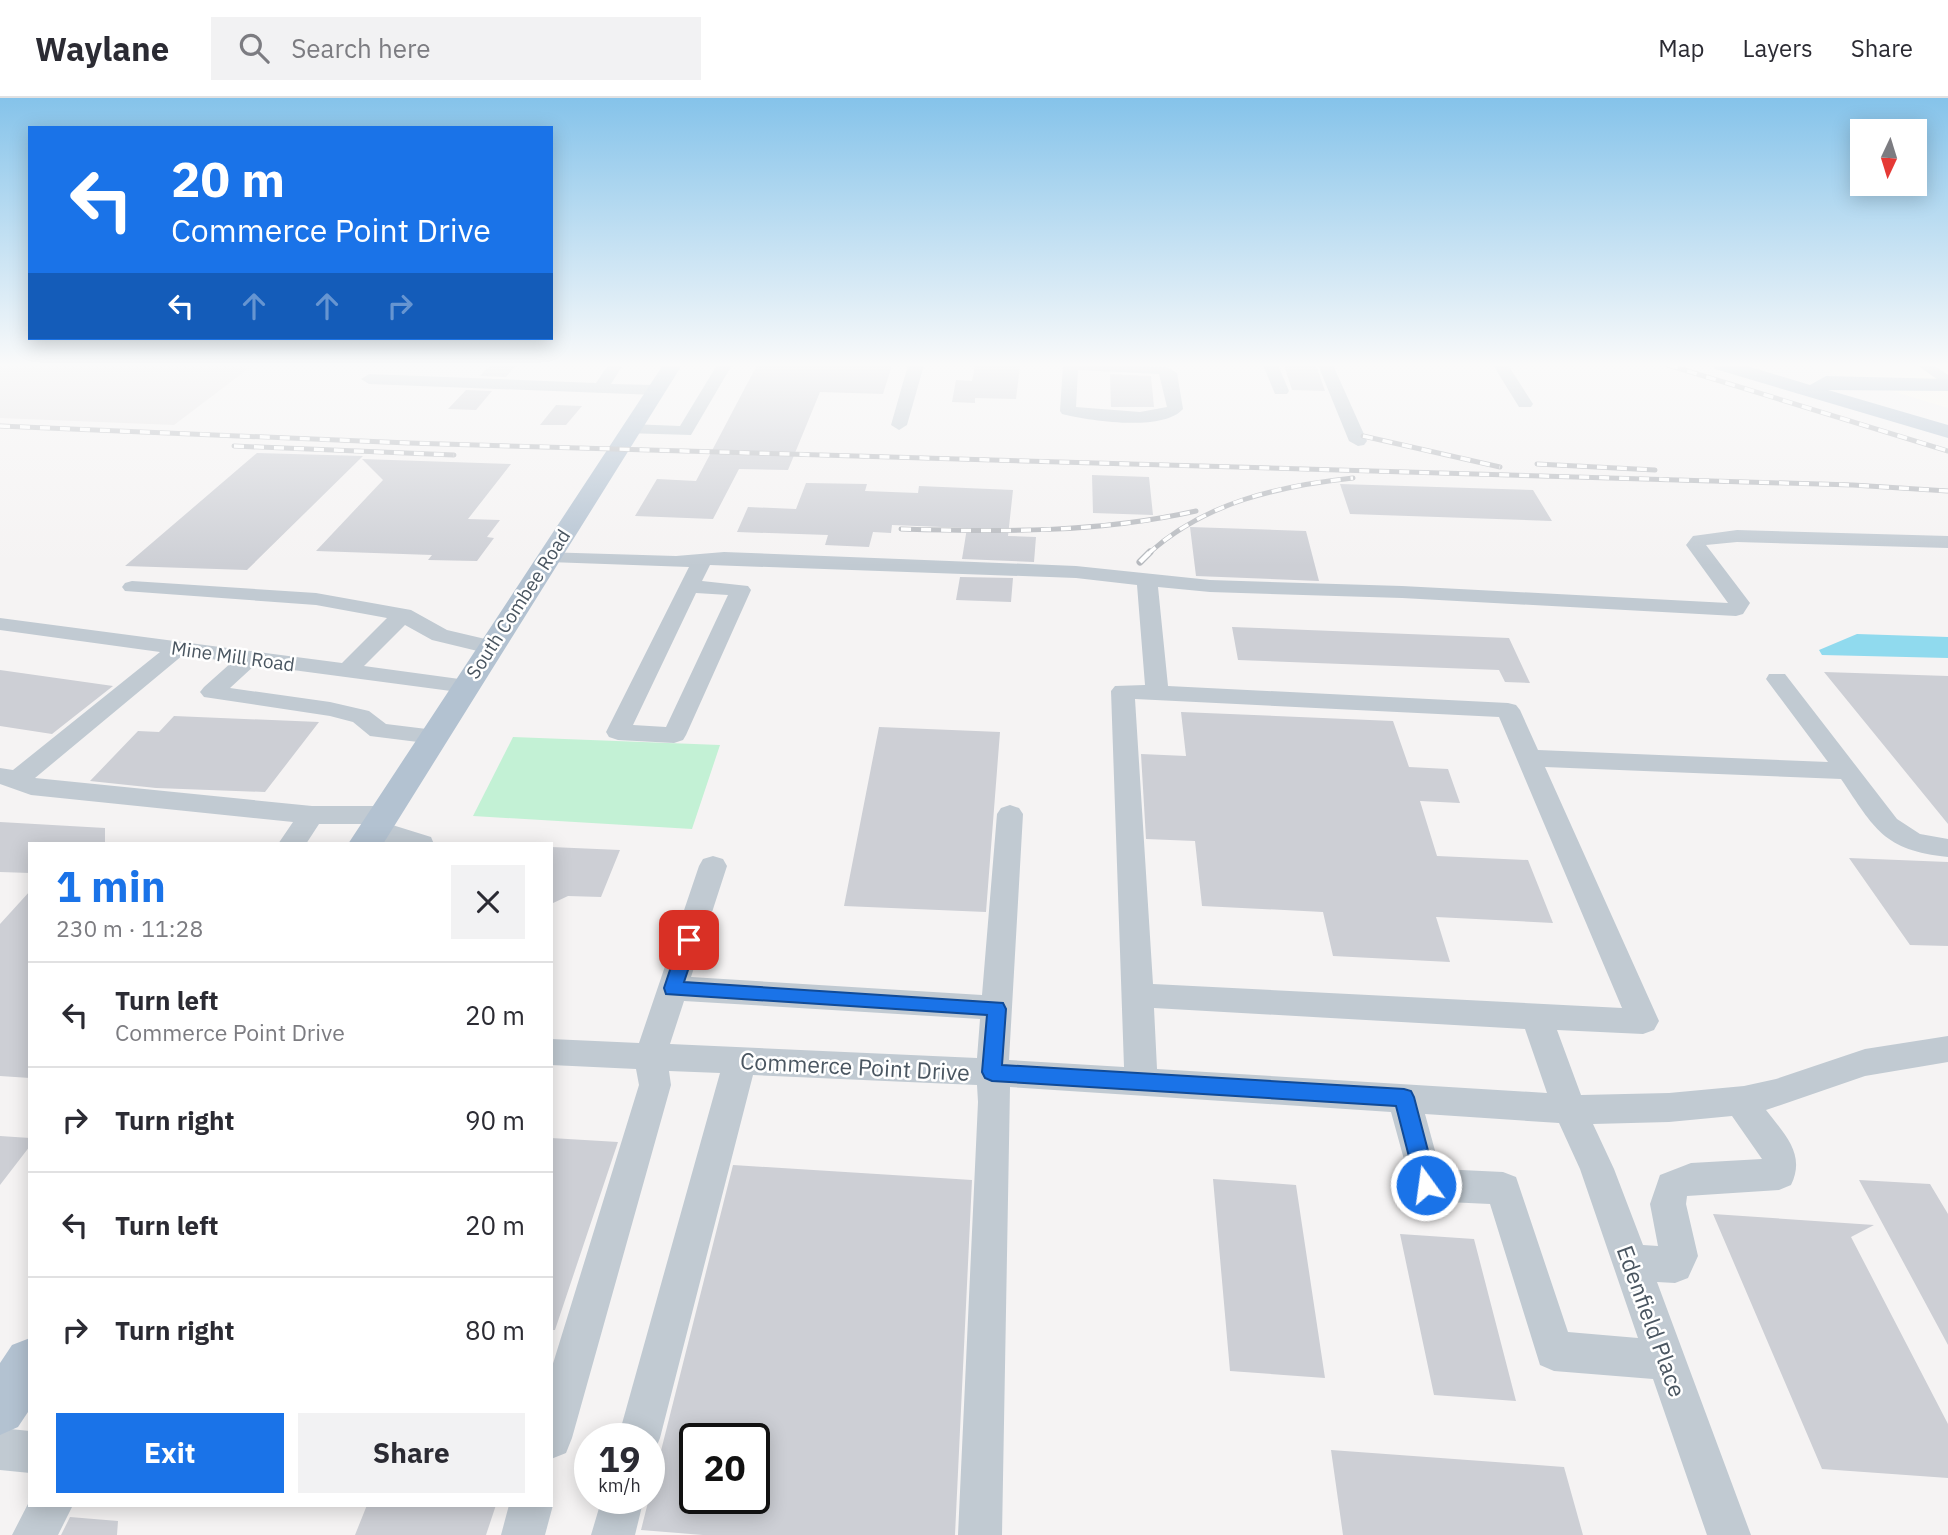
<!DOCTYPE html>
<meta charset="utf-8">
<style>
:root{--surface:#fff;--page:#f2f2f3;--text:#2b2b33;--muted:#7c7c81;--line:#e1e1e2;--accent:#1a73e8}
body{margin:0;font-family:"IBM Plex Sans",sans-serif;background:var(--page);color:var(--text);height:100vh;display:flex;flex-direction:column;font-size:26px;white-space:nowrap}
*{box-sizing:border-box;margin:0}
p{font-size:23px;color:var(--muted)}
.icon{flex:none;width:38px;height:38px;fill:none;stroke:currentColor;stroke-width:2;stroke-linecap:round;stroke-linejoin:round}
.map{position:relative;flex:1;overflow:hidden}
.sheet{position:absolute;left:28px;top:744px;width:525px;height:665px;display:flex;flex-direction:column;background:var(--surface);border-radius:0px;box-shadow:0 4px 18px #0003}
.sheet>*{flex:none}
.guide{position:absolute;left:28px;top:28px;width:525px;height:214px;border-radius:0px;box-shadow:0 4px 18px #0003;background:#1a73e8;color:#fff;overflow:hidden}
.needle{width:46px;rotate:184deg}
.buttons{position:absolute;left:1850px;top:21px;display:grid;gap:14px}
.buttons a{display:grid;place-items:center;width:77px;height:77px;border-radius:0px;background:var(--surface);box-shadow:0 4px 18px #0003;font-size:35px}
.speed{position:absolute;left:574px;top:1325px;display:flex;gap:14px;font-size:35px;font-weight:700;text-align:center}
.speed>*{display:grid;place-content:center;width:91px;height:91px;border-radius:50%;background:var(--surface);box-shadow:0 4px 18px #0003;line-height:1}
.speed small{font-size:18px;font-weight:400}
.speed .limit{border:4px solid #111;border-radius:10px;background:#fff;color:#111}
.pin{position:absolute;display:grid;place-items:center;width:60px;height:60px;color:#fff;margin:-30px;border-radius:14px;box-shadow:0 4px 10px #0006}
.me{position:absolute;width:77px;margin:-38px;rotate:346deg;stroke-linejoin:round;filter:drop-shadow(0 0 5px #0008)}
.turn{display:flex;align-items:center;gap:24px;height:147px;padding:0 28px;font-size:32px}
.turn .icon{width:91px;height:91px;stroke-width:2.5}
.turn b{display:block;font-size:49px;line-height:60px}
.lanes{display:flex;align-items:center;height:66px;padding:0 28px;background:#0003;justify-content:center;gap:35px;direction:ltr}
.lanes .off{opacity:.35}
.round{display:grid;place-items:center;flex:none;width:74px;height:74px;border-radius:0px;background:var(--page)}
.summary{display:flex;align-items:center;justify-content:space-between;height:119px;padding:0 28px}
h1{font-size:42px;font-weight:700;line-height:52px;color:var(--accent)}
.button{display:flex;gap:14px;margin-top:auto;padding:14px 28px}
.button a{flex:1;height:80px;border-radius:0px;background:var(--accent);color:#fff;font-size:28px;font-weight:700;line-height:80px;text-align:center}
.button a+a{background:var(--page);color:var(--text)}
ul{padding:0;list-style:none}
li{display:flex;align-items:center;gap:21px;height:105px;padding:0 28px;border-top:2px solid var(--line)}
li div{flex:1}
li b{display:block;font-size:26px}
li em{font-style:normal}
header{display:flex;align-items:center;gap:42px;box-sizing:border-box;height:98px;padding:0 35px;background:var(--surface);border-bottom:2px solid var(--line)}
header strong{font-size:33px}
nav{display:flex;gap:38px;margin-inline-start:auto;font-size:24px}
.search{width:490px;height:63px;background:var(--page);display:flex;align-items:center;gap:18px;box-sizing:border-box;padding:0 24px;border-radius:0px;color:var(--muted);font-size:26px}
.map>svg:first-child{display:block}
</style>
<header>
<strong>Waylane</strong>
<div class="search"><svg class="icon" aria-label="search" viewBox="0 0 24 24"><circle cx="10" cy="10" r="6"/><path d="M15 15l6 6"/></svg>Search here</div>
<nav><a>Map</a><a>Layers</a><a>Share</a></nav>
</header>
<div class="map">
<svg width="1948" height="1437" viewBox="0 0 1948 1437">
<rect width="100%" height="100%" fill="#f5f3f3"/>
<path fill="#fdf9ef" d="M1806,267H1948V310Z"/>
<path fill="#e6e4e5" d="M0,267H253L174,327L0,320Z"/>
<path fill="#c3f1d5" d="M513,639L720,647L692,731L473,718Z"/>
<path fill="#90daee" d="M1857,536L1948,539V560L1822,557L1819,552Z"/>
<path fill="#cdcfd5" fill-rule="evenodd" d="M490,267H516L506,279L480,278Z
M757,267H892L883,296L820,294L788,372L739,371L713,421L635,418L657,381L696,383Z
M975,267L1020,268L1016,301L975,300V305L952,304L956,282L972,283Z
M1284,267H1316L1325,293L1292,292Z
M1110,276L1151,278L1154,309H1111Z
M466,292L492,293L476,312L448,311Z
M556,307L582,308L566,327H540Z
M257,355L363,358L247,472L125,468Z
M362,361L511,366L468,421L500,422L487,439L494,440L477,463L428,462L432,457L316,453L383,382Z
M1092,377L1149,379L1153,417L1093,415Z
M806,385L867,386L865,393L918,395L919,388L1013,392L1008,438L1036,439L1034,464L962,461L967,430L892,427L891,435L873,434L869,449L825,447L828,437L737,434L748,409L796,411Z
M1340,386L1533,392L1552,423L1350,416Z
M1190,429L1306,433L1319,483L1196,478Z
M960,479L1013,480L1011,504L956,502Z
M1232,529L1509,540L1530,585L1505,584L1499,572L1238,562Z
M0,572L113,588L52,636L0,628Z
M1824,574L1948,578V726Z
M1181,614L1393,623L1409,669L1448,671L1460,705L1420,703L1437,758L1528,762L1553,825L1436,819L1450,864L1333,858L1323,814L1202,808L1195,743L1146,741L1141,656L1186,658Z
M174,618L319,624L265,694L156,690L90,683L138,633L159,634Z
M879,629L1000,634L986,814L844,808Z
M0,724L105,730V746H30V775L0,774Z
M551,749L620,752L601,799L568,798L551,806Z
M1849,760L1948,764V848L1910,847Z
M30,793V980L0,978V826Z
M0,1038L30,1040V1048L0,1087Z
M551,1040L618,1044L555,1232H551Z
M733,1067L972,1082L955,1437H703L641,1432ZM695,1340H754V1400H695Z
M1213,1081L1296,1087L1325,1280L1230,1273Z
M1859,1082L1930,1086L1948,1116V1247Z
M1713,1116L1874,1127L1851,1139L1948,1326V1380L1822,1371Z
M1400,1136L1474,1141L1516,1303L1434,1297Z
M1331,1352L1564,1369L1583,1437H1343Z
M367,1407H496L486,1437H355Z
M70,1419L118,1423L117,1437H61Z"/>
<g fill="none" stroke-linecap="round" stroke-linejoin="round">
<path fill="#c1cad2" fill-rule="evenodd" d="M608,267H623L611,286L656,287L664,292L656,297L369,286L361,281L369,276L596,285Z
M717,267H732L691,337L624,335L622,331L624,327L630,326L680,328Z
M908,267H924L907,327L899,332L891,327Z
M1063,267L1167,269L1177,275L1183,311C1163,334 1090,323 1062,316L1060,313ZM1078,272L1159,276L1167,309L1140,314L1076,309Z
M1263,267H1278L1289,293L1287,296H1275Z
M1318,267H1333L1367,343L1364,347L1358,348L1349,343Z
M1493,267H1508L1533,306L1531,309H1519Z
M1917,267H1934L1948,277V289Z
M1737,432L1948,438V450L1737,444L1706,447L1750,505L1743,516L1736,518L1402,500L1210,494L1158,489L1168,588L1508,605L1516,607L1520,612L1538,652L1828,664L1766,581L1769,576H1785L1897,721L1920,736L1948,741V759C1883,752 1875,731 1841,681L1545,669L1659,923L1654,932L1643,936L1557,932L1581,997L1669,995L1744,988L1776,981L1865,951L1948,938V964L1865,978L1766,1012C1785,1037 1806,1056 1791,1087L1779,1092L1687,1098L1686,1106L1698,1158L1688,1180L1675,1185L1657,1184L1751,1437H1707L1653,1281L1554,1273L1540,1267L1490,1106L1426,1103L1414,1098L1391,1014L1010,989L1002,1437H958L978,1004L977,987L953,986L753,977L660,1340L654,1355L649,1357V1340H618L720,975L669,973L671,987L572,1340L566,1355L551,1361V1272L639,987L636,971L551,967V941L639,945L699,768L703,761L713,758L723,761L727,768L691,879L982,897L997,716L1001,710L1010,707L1019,710L1023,716L1009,962L1124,969L1111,593L1115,588L1145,587L1137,487L1076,480L710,467L702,483L748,488L751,492L686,637L683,642L674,645L618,642L609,639L606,634L689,469L549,464L542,462L539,458L542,454L676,458L724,454L1076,468L1210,482L1402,488L1728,505L1686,447L1693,438ZM696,495L728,497L666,629L633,627ZM1135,601L1499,619L1622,910L1153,886ZM684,903L980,921L977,960L670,946ZM1154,910L1525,931L1547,995L1157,971ZM1425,1016L1559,1025L1580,1071L1638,1240L1568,1234L1516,1079L1503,1074L1440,1071ZM1732,1018L1762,1061L1691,1065L1660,1077L1650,1106L1658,1148L1643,1147L1614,1071L1593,1026L1669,1024Z
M132,483L316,495L411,512L447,532L498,544L501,549L498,554L490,556L432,542L405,527L364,568L474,583L478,588L474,593L466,595L255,567L230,590L330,604L369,613L386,626L443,633L446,638L443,643L434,646L370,638L353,624L330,618L204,599L200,594L204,589L232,564L183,557L35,680L312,708H383L392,711L396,717L392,723L386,725L431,739L434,746H389L365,737L361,731L364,726H319L306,746H278L293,724L31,697L0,686V670L13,672L160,554L0,532V520L342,565L387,520L316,507L125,493L122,489L125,485Z
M0,1330L30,1333V1375L0,1372Z
M602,1400H644L635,1437H591Z
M30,1402V1407H73L58,1437H12Z
M551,1404L553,1407L545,1437H501L509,1407H551Z"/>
<path fill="#b3c2d1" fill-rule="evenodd" d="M663,267H682L383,746H348Z
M1713,267H1744L1810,287L1826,278L1948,281V293L1828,292L1948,327V340L1715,271Z
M30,1240V1311L18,1329L0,1337V1265L12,1247Z"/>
<g stroke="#b5b8bd" stroke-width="5">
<path id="rail-far1" d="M1668,267L1948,353
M0,328L409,345L1853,387L1948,393
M1363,338L1500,369
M234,348L454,357
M1537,366L1655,372
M901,431C1001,434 1098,435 1196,413
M1148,456C1205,404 1279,388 1353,380"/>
</g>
<g stroke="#b5b8bd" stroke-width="7">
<path id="rail" d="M1140,464L1150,454"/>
</g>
<use href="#rail-far1" stroke="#fff" stroke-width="3.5" stroke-dasharray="10" stroke-linecap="butt"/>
<use href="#rail" stroke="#fff" stroke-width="4.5" stroke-dasharray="13" stroke-linecap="butt"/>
</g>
<linearGradient id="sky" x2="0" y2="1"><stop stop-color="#85c3ea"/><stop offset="0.57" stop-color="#fafafa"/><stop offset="1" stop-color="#fafafa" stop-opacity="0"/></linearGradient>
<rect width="1948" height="468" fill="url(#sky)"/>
<path fill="#1a73e8" stroke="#114b97" stroke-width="2" d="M689,835L695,837L698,842L684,884L1003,905L1006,911L1002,967L1404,991L1411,993L1414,999L1437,1087L1433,1094L1426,1096L1418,1094L1396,1008L992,983L985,980L982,974L987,917L666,896L664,890L680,842L683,837Z"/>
<g text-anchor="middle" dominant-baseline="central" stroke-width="5" stroke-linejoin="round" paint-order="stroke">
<g font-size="19" fill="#4a5661" stroke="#fff">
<text transform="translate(518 506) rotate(-57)">South Combee Road</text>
<text transform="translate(233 558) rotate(8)">Mine Mill Road</text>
</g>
<g font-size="23" fill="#4a5661" stroke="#fff">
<text transform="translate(855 968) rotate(3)">Commerce Point Drive</text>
<text transform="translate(1652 1223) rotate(70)">Edenfield Place</text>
</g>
</g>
</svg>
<div class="buttons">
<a><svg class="needle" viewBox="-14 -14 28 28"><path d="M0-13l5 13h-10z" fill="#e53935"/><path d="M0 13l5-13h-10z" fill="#7c7c81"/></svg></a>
</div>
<div class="speed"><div>19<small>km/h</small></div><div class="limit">20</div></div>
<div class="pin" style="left:689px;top:842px;background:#d93025"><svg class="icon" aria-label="arrive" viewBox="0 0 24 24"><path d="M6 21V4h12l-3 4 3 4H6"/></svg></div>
<svg class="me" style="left:1426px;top:1087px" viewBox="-20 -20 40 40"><circle r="17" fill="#1a73e8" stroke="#fff" stroke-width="3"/><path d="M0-11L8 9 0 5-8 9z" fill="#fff"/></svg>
<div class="guide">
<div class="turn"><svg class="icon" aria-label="left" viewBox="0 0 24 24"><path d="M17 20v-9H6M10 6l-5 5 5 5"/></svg><div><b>20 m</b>Commerce Point Drive</div></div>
<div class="lanes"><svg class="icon" aria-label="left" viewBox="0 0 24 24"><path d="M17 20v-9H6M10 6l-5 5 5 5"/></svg><svg class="icon off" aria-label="ahead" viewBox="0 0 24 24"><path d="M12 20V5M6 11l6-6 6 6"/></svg><svg class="icon off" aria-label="ahead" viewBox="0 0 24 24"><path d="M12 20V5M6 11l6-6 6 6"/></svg><svg class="icon off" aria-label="right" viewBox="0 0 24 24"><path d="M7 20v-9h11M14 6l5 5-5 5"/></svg></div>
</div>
<section class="sheet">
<div class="summary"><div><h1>1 min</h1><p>230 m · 11:28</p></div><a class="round"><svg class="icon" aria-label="close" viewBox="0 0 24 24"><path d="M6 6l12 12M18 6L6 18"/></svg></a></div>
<ul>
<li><svg class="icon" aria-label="left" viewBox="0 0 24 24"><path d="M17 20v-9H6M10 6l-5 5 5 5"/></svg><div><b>Turn left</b><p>Commerce Point Drive</p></div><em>20 m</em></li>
<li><svg class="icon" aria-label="right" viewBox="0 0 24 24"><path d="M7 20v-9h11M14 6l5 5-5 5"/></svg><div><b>Turn right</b></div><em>90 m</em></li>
<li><svg class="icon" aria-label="left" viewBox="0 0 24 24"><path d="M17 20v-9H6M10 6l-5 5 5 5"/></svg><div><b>Turn left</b></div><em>20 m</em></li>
<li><svg class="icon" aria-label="right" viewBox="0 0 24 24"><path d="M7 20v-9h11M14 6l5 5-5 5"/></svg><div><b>Turn right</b></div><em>80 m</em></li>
</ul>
<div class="button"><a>Exit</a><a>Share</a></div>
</section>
</div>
